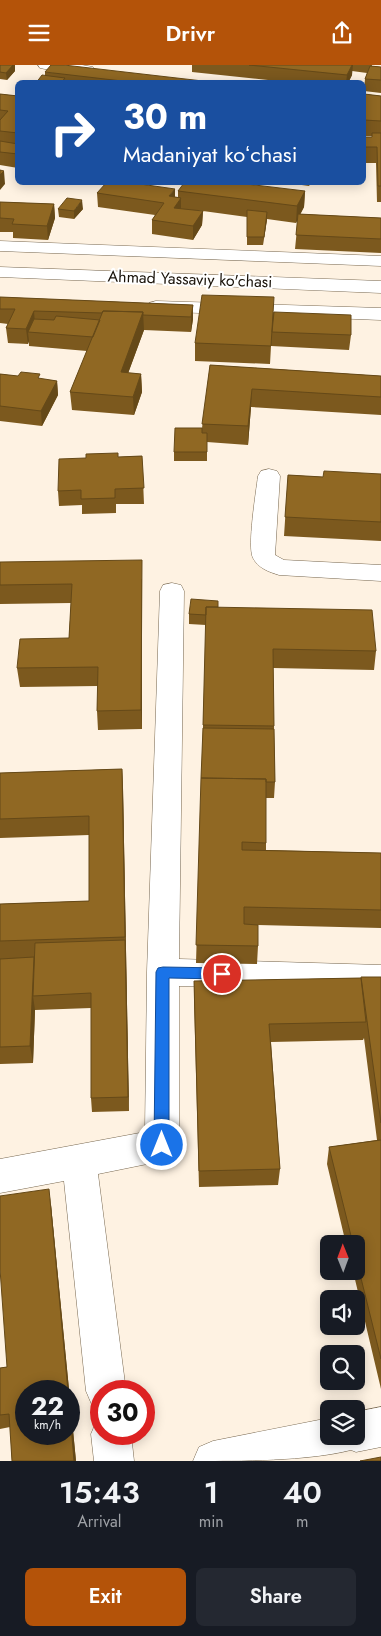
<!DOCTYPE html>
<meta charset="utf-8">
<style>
:root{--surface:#171b24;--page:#242831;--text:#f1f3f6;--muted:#9ea1a6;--accent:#b45309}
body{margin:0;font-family:Jost,sans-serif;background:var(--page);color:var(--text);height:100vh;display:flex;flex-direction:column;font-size:19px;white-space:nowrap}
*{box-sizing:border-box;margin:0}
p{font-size:16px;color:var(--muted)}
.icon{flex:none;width:28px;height:28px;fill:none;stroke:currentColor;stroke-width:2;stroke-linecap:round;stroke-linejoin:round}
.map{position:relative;height:1396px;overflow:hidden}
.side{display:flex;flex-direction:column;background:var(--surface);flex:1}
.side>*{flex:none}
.guide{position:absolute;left:15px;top:15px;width:351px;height:105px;border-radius:8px;box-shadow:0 2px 12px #0003;background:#1a4fa0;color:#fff;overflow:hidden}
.needle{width:32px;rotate:359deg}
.buttons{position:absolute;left:320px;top:1170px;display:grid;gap:10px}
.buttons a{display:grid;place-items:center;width:45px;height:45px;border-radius:8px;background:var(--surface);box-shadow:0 2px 12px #0003;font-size:25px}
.speed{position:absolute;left:15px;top:1315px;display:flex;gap:10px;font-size:25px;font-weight:700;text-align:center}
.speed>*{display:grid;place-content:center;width:65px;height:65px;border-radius:50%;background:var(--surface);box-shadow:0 2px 12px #0003;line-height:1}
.speed small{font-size:12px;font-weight:400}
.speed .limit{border:8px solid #d22;background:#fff;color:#111}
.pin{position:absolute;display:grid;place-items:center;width:42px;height:42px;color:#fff;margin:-21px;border:2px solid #fff;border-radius:50%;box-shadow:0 1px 5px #0007}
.me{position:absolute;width:55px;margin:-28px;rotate:0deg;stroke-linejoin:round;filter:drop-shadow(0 0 4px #0008)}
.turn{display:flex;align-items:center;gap:18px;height:105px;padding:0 25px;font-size:22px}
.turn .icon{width:65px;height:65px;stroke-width:2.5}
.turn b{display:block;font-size:35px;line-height:42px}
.eta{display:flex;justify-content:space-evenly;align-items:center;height:85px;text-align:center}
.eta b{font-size:30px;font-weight:600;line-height:35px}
.cta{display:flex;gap:10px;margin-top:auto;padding:10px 25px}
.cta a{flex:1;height:58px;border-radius:8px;background:var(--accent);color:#fff;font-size:20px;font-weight:600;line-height:58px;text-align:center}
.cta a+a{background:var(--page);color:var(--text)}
header{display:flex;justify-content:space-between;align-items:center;height:65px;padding:0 25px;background:var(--accent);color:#fff;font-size:22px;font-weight:600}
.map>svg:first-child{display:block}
</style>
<header><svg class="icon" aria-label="menu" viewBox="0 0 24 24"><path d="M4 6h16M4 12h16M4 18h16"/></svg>Drivr<svg class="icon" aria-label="share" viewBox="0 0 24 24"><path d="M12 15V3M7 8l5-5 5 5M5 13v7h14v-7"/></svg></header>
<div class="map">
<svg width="381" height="1396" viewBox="0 0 381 1396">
<rect width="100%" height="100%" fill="#fef2e2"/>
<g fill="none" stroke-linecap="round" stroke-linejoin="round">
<g stroke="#786850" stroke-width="1">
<path id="minor" d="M38,0H82L93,2L95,5L93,8L88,9L45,4L40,3Z
M0,176L381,191V201L0,186Z
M156,236L381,243V255L149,246L147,242L149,238Z
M269,404L277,406L280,411L275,490L284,495L381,500V516L279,510C269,507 258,503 253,493C247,482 256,427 258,411L261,406Z
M172,518L181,520L184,526L179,894L381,900V926L179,921V1080L174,1091L162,1096L98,1109L126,1326H101V1344L92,1340L86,1326L64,1116L0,1128V1094L145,1067L147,907L160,526L163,520Z
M381,1342V1382L356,1387L351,1385C309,1396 239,1396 193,1396L199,1382L213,1376L329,1353V1371H356V1347Z
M101,1353V1369H131L134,1396H94L91,1369L97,1355Z"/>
</g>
<g stroke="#786850" stroke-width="1">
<path id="major" d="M0,202L381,216V228L0,212Z"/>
</g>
<use href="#minor" fill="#fff" fill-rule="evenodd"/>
<use href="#major" fill="#fff" fill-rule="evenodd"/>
</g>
<path fill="#7c591e" d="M0,0H15V6L7,15L0,14Z
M192,0H372V1L381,2V28L364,26L365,14L367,8L352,6V10L348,18H296L192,7Z
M45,7L220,18H36L45,11Z
M0,29L18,31V103L0,100Z
M364,29L381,31V137H377L376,98H364V72H372V71H364Z
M287,118H311L309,121Z
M140,119L175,132H178V126H305L304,142L300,149L381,153V188L295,184L298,154L296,158L267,154L263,180H247V152L181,143L203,146L202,160L193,175L152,169V155L155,150L98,142L97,128Z
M0,137L54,139L55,153L48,175L13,173V167H0Z
M58,144H83L74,154L59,152Z
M0,232L193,240V254L191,267L144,265L128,308L141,309L142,327L134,350L72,345L70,327L87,286L29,281V276L28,279L8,278L6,263L8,259L0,258Z
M274,247L351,270L349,285L271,281L270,299L195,296V278Z
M210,300L381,311V350L251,342L248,380L207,377V396H174V387L202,363Z
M0,309L57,316L58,330L42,361L0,356Z
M142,391L144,439H116V448L82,449V440L59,441L58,426L118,392Z
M381,409V476L284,471L288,410L323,412Z
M0,497L142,514V664L98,665L97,646L98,621L20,622L17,603L69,573L71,538L0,539Z
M218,542L376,586L374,605L273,603L275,717L274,733H266V785L381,788V863L258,860V881L257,899L196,898L206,560L189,559V549Z
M122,704L123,723L129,1046L92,1047L91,1033V943L35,945L33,998L0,999V839L89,836V770L0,773V708Z
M381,912V1324L353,1206H356V1179H346L327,1099L329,1082L377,1075L364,973L363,975L271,977L280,1104L278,1120L199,1122L194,933V916L361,913Z
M51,1140L76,1396H12L10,1362L0,1364V1303L7,1302Z"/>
<path fill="#654918" d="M13,0H15V6L7,15L6,8Z
M352,0H353L352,10L348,18H346L347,10Z
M4,106L5,119L0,125V110Z
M175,124V137L169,131Z
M305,126L304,142L296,158L297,141Z
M181,133V147L174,143Z
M82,135L83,144L74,154V146Z
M54,139L55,153L48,175L47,161Z
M203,146L202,160L193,175V161Z
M267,147V155L263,180L264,172Z
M193,240V254L191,267V252Z
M34,246L35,260L28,267L29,276L28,279L26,264Z
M143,247L144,265L122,325L121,307Z
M141,309L142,327L134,350L133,332Z
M57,316L58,330L42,361L41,346Z
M252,324L251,342L248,380V361Z
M142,495V664L141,645Z
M122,704L123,723L129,1046L128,1032Z
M34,892L33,931L35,945L33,998L30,981Z
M49,1124L51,1140L76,1396H74L69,1336V1326H68Z"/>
<path fill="#906823" stroke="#654918" d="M0,0H13L6,8L0,7Z
M51,0H64L220,18H139L45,7Z
M249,0H352L347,10Z
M370,1L381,2V15L365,14Z
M42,10L65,13L61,18H36Z
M0,29L18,31V68L0,66V55L8,46L0,45Z
M364,29L381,31V56L364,55Z
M372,68H381V121H378L377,82H364V72H372Z
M0,76L18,79V89L0,87Z
M0,105L4,106L0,110Z
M106,118H133L175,124L169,131L181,133L174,143L203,146L193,161L152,155L164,138L97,128Z
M184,118H238L305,126L297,141L178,126Z
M67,133L82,135L74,146L58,144Z
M0,137L54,139L47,161L12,159L14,154L0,153Z
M247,145L267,147L264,172H247Z
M298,149L381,153V174L296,170Z
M202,230L274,232L271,281L195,278Z
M0,232L193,240L191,252L143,250V247L103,246L102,248L34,246L26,264L6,263L15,244H0Z
M103,246L143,247L121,307L141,309L133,332L70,327Z
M274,247L351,250V270L272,267Z
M56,251L100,255L93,272L28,267L34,254L54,255Z
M210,300L381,311V332L252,324L248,361L202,359Z
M21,307L40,309L38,313L57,316L41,346L0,341V309L18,311Z
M175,363H202V368H207V387H174Z
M118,388V392L142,391L144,423L115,424V433L81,434V425L58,426L59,394L86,393V389Z
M324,406L381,409V457L285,452L288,410L323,412Z
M142,495L141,645L97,646L98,602L17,603L20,574L69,573L72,519L0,520V497Z
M191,534L218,536V542H206V550L189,549Z
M206,542L372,545L376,586L273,584L274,661L203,660Z
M203,663L274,664L275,717H266V714L201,713Z
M122,704L125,872L0,876V839L89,836V751L0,754V708Z
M201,713L266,714V778L242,777V785L381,788V845L244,842V859L258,860V881L196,880Z
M125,875L128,1032L91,1033V928L33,931L35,878Z
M34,892L30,981L0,982V894Z
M361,912H381V1058Z
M361,913L366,957L269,959L280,1104L199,1106L194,916Z
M381,1075V1294L356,1193V1179H353L329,1082Z
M49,1124L68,1326H26V1369H69V1336L74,1396H12L9,1349L0,1350V1303L7,1302L0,1204V1131Z
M381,1392V1396H360Z"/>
<path fill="#1a73e8" stroke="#114b97" d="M163,902L222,903L227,905L229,909L227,913L222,914L169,913V1080L167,1085L162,1087L157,1085L154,1080L156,907L158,903Z"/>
<g text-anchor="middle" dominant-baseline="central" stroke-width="4" stroke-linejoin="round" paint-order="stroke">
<g font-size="16" fill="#171007" stroke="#fff">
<text transform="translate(190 214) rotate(2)">Ahmad Yassaviy ko'chasi</text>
</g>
</g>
</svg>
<div class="buttons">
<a><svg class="needle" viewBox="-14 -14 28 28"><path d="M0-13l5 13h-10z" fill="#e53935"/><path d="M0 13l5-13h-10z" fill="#9ea1a6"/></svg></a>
<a><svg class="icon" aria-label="sound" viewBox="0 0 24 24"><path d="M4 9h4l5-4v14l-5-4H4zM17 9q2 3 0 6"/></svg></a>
<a><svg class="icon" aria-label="search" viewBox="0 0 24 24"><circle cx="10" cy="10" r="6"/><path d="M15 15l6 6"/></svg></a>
<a><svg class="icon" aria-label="layers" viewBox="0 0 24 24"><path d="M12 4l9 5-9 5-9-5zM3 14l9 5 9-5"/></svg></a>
</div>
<div class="speed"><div>22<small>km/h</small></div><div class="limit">30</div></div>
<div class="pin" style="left:222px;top:909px;background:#d93025"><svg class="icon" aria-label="arrive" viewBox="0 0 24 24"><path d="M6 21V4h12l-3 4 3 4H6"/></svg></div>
<svg class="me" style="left:162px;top:1080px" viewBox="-20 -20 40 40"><circle r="17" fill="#1a73e8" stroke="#fff" stroke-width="3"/><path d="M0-11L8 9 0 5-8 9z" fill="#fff"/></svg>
<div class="guide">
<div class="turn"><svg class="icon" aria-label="right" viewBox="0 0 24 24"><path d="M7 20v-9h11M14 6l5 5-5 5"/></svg><div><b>30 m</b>Madaniyat koʻchasi</div></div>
</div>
</div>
<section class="side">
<div class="eta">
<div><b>15:43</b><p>Arrival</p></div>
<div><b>1</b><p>min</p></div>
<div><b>40</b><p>m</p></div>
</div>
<div class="cta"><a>Exit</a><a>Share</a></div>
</section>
